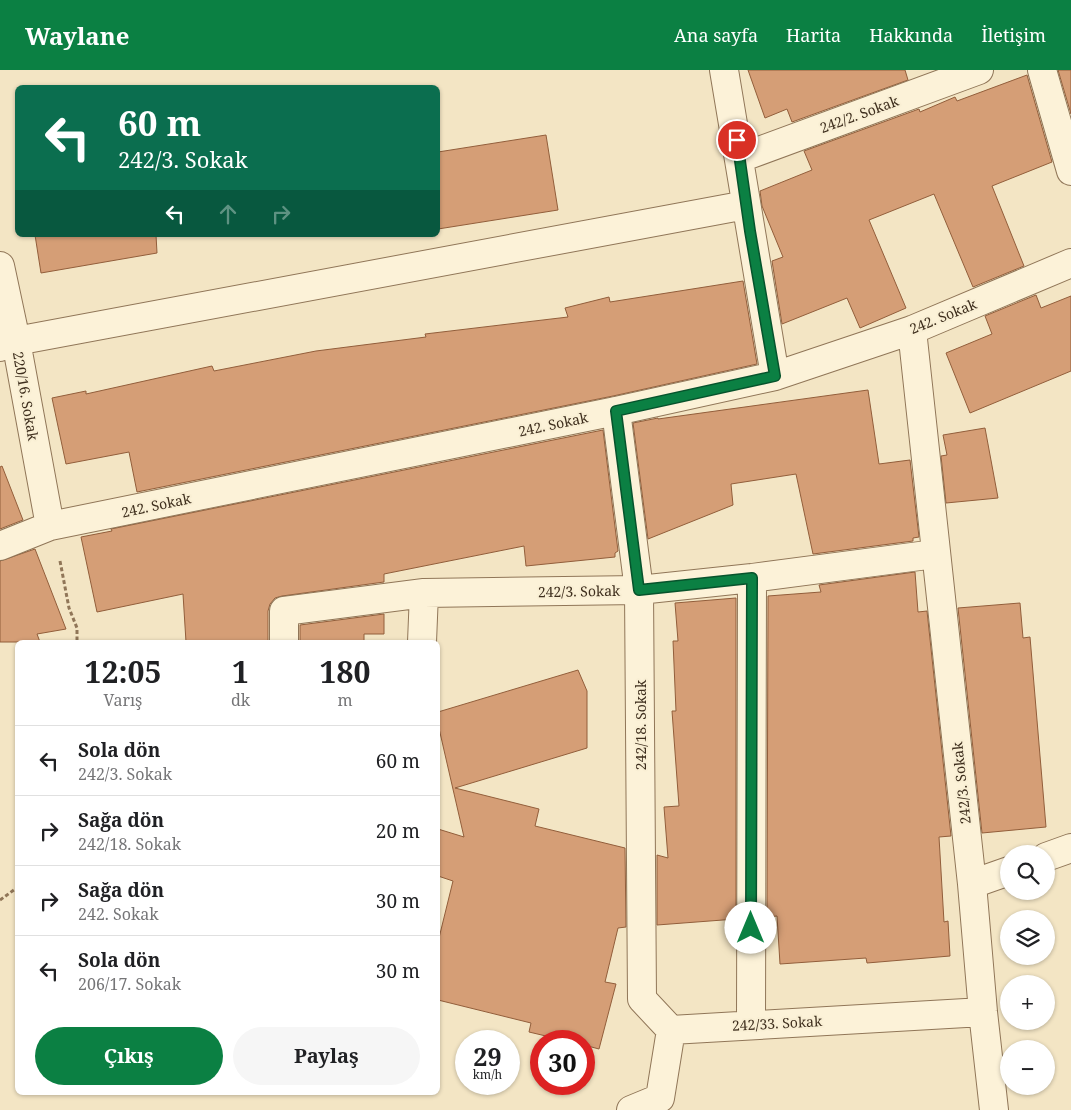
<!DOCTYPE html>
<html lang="tr">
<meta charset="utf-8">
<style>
:root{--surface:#fff;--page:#f6f6f6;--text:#202124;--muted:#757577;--line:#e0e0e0;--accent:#0b8043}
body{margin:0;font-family:"Noto Serif",serif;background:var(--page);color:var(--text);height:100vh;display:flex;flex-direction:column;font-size:19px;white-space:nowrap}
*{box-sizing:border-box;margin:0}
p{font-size:16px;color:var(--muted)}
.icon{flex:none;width:28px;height:28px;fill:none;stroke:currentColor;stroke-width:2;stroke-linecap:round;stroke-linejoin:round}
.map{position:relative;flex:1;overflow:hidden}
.sheet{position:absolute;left:15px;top:570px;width:425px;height:455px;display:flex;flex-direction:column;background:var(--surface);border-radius:8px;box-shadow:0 1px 4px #0004}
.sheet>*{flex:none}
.top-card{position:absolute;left:15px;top:15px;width:425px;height:152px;border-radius:8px;box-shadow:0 1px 4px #0004;background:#0b6e4f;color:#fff;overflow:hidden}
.controls{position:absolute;left:1000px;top:775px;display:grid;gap:10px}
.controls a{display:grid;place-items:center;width:55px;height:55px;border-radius:50%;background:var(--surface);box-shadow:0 1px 4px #0004;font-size:25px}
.speed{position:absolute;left:455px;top:960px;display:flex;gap:10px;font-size:25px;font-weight:700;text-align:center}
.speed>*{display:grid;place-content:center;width:65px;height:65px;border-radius:50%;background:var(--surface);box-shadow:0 1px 4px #0004;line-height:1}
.speed small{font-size:12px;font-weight:400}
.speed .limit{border:8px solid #d22;background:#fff;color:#111}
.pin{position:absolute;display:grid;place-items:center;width:42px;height:42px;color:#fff;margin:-21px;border:2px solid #fff;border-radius:50%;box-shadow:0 1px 5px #0007}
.me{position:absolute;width:55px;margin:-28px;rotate:0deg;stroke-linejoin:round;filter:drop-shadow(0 0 4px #0008)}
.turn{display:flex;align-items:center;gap:18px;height:105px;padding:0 20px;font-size:22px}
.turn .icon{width:65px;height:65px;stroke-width:2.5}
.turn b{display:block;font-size:35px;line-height:42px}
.lanes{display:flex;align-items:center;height:48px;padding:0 20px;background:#0003;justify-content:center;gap:25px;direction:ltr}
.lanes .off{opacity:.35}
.eta{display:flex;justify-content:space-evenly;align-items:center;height:85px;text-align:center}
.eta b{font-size:30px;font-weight:700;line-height:35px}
.button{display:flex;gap:10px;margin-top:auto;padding:10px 20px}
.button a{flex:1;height:58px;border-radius:30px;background:var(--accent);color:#fff;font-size:20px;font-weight:700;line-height:58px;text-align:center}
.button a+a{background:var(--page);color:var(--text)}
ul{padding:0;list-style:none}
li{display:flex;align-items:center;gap:15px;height:70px;padding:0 20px;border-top:1px solid var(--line)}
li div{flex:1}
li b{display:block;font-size:19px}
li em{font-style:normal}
header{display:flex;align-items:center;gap:30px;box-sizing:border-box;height:70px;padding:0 25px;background:var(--accent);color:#fff}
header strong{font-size:24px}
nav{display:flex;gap:28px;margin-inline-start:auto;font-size:18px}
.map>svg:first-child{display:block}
</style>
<header>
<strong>Waylane</strong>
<nav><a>Ana sayfa</a><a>Harita</a><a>Hakkında</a><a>İletişim</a></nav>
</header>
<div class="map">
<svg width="1071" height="1040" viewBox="0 0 1071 1040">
<rect width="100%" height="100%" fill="#f3e5c4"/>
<path fill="#d59e76" stroke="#925e3b" d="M748,0H905L908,10L792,52L787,39L765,48Z
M1058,0H1071V44Z
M1027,5L1052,92L992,116L1024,196L973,217L934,124L869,150L906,238L860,258L847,228L782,254L772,191L783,187L762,136L760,121L812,100L804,81L919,39L920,42L955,27L957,31Z
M546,65L558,140L438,159V82Z
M35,165H156L157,183L41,203Z
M743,211L757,294L613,326L137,422L129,382L66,394L52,328L86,321V324L212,296L214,301L316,281L426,267L425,264L568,247L565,238L609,227L610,232Z
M1036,225L1041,238L1071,226V301L970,343L946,283L992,264L985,246Z
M868,320L879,394L910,390L919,467L913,468V471L813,484L796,404L731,414L733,435L648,469L633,353L658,348V349Z
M985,358L998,428L946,433L941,386L947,385L943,365Z
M603,360L618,481L615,483V487L526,496L524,476L384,504V512L282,526L275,528L270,534L268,541V572H186L183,524L97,542L81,467L112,461L111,459Z
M2,396L23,450L0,459V397Z
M35,479L66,559L37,564L40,572H0V491Z
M915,502L918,542L927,541L951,766L939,767L944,852L948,851L950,886L867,893L866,888L780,894L777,846L767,847L768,526L821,522L819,515Z
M736,528V849L657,855V785L668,788L664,737L679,736L672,641H676L673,571H678L675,533Z
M1020,533L1023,568L1030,567L1046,757L982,763L958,538Z
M384,544V564H364V572H300V555Z
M578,600L587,621V678L455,718L539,739L535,756L625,778L626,857L618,858L605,912L616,914L599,979L584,975V971H567L529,962L531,953L438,930V872L453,811L438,806V759L464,767L438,654V642Z"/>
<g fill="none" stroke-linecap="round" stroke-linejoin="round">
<g stroke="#907658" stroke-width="30">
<path id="minor" d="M724,0L775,306
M1042,0L1071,101
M740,88L979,0
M0,196L16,271L50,456
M912,260L972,814L983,942L994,1040
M0,277L16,271L746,135
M616,341L639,520L642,929L671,960
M0,476L50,456L616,341L775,306L912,260L1071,193
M284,572V541L424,523L639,520L752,508L935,484
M422,572L424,523
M1046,787L1071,778
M972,814L1009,801
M751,954L752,508
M671,960L983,942
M631,1040L660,1028L671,960"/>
</g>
<path stroke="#907658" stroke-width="3" stroke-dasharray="4 2.5" stroke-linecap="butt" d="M60,491L69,538L77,558V572
M0,830L18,817"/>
<use href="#minor" stroke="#fcf2d8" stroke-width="28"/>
</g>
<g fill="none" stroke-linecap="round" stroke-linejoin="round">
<g stroke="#07532c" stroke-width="12">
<path id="route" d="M737,70L750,161L775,306L616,341L639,520L752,508L751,858"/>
</g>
<use href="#route" stroke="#0b8043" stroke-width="9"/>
</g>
<g text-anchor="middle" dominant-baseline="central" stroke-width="4" stroke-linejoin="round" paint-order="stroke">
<g font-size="14" fill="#3e2e1d" stroke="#f9efd4">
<text transform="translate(859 44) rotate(-20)">242/2. Sokak</text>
<text transform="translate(943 246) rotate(-22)">242. Sokak</text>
<text transform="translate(26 326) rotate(80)">220/16. Sokak</text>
<text transform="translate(553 354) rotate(-12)">242. Sokak</text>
<text transform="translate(156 435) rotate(-12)">242. Sokak</text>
<text transform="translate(579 521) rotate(-1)">242/3. Sokak</text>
<text transform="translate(640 655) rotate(-90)">242/18. Sokak</text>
<text transform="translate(961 713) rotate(-96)">242/3. Sokak</text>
<text transform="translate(777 953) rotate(-3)">242/33. Sokak</text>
</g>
</g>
</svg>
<div class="controls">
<a><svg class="icon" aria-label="search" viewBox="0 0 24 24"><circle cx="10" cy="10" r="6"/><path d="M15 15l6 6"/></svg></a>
<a><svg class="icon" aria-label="layers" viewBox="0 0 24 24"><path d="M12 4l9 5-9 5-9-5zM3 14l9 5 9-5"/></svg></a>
<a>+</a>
<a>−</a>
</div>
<div class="speed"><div>29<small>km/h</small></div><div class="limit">30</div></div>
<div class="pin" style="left:737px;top:70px;background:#d93025"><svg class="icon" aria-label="arrive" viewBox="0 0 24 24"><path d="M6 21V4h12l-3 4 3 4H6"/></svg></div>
<svg class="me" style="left:751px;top:858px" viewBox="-20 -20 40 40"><circle r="19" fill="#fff"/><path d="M0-13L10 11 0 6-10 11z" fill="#0b8043"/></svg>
<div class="top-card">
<div class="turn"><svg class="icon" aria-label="left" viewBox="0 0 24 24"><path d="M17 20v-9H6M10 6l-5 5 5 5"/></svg><div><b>60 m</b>242/3. Sokak</div></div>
<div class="lanes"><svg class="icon" aria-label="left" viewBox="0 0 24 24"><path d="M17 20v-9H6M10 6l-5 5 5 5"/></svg><svg class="icon off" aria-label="ahead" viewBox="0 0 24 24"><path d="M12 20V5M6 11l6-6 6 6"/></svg><svg class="icon off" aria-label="right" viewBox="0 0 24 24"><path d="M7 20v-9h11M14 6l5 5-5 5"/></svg></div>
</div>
<section class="sheet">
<div class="eta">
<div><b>12:05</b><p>Varış</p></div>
<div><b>1</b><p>dk</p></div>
<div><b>180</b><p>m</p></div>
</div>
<ul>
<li><svg class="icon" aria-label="left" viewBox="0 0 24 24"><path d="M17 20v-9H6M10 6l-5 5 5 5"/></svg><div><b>Sola dön</b><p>242/3. Sokak</p></div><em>60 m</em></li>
<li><svg class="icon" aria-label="right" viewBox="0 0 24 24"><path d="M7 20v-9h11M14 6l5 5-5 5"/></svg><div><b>Sağa dön</b><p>242/18. Sokak</p></div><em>20 m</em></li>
<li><svg class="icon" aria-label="right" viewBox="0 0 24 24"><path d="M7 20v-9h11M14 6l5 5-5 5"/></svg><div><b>Sağa dön</b><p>242. Sokak</p></div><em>30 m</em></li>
<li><svg class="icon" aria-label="left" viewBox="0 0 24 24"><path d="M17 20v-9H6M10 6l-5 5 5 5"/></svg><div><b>Sola dön</b><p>206/17. Sokak</p></div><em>30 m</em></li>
</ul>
<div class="button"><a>Çıkış</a><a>Paylaş</a></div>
</section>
</div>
